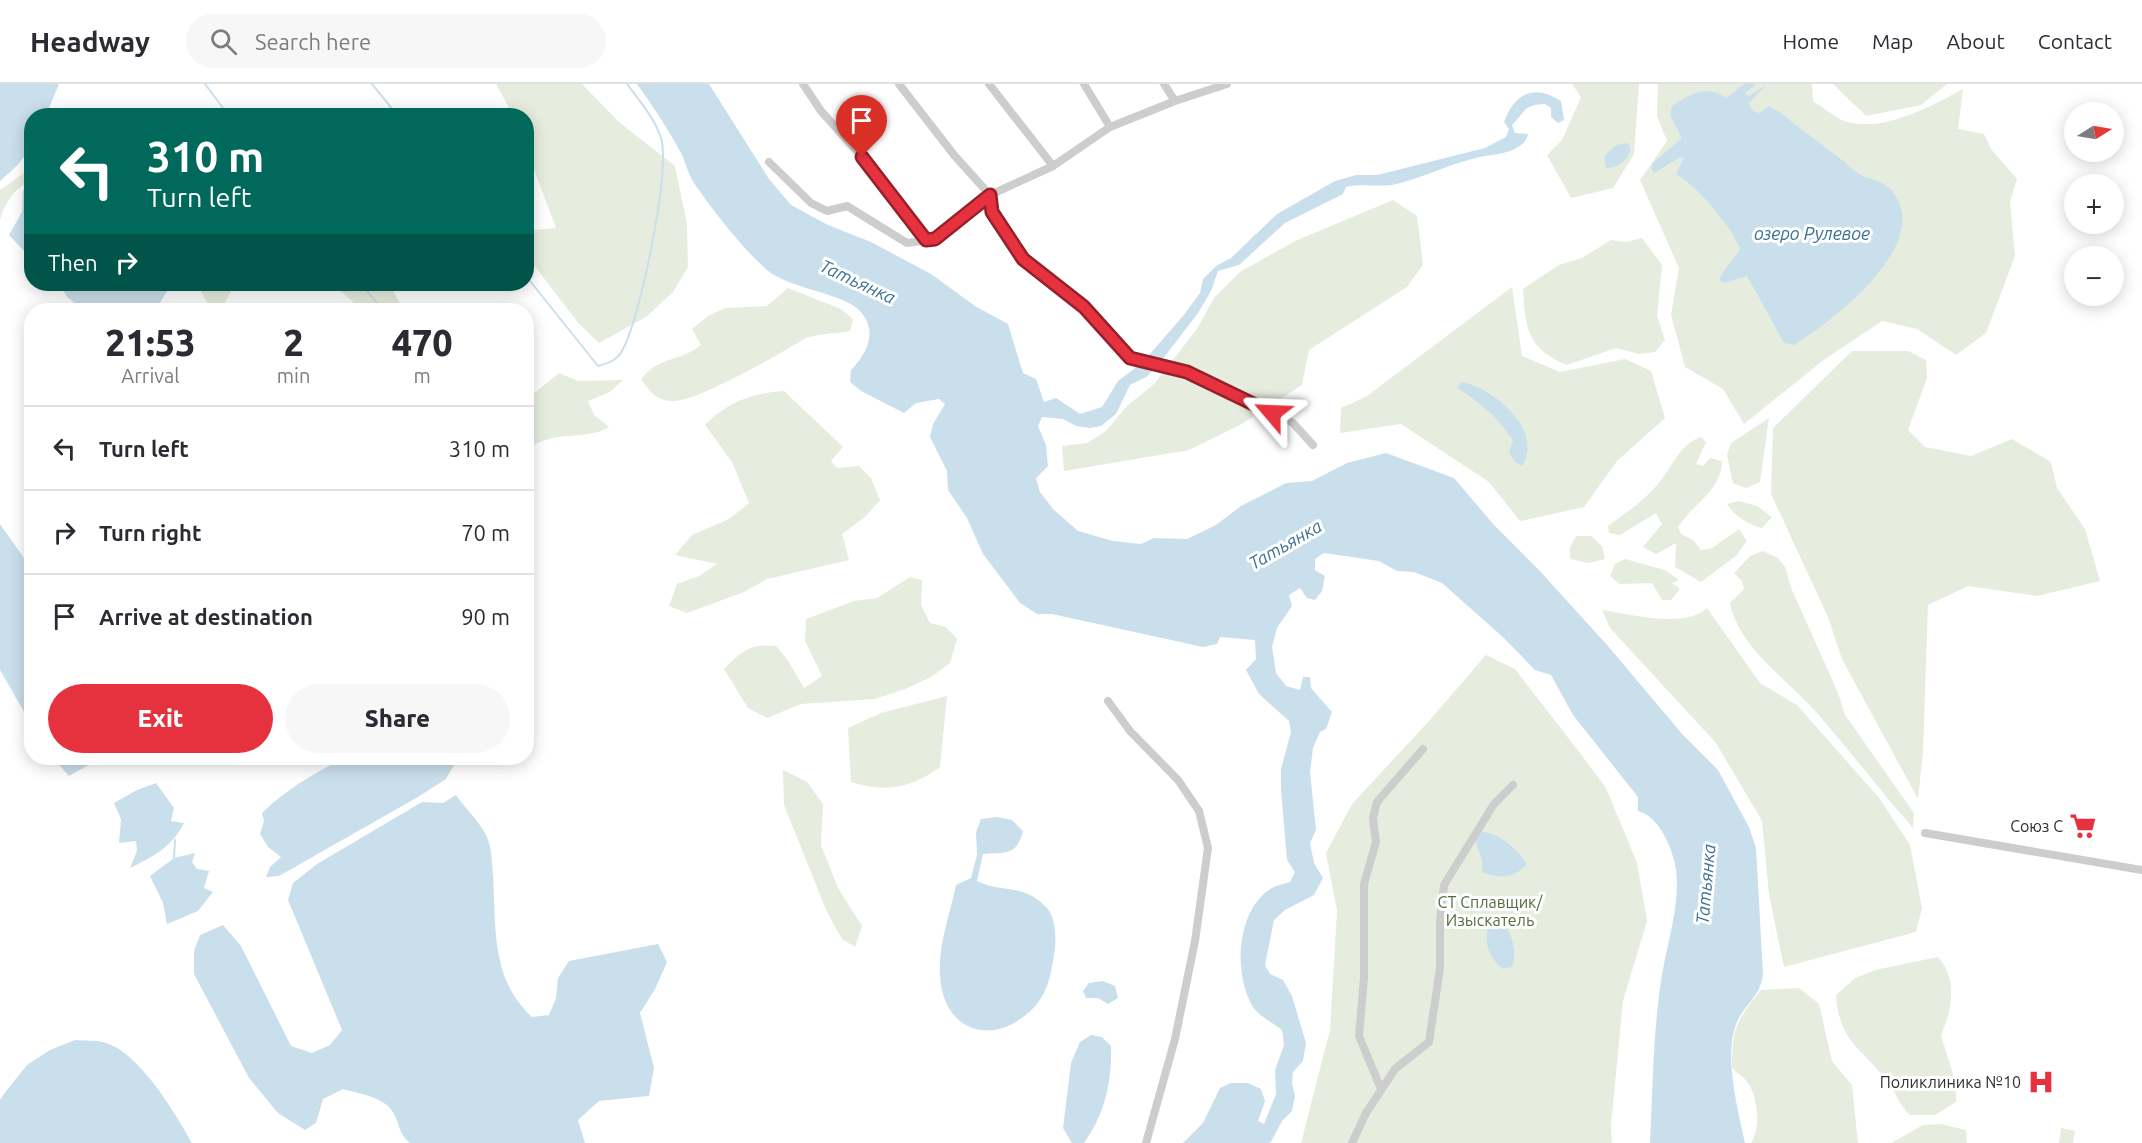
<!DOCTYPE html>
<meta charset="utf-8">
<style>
:root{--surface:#fff;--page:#f7f7f7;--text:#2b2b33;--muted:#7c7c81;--line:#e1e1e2;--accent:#e6323f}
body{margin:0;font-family:Ubuntu,sans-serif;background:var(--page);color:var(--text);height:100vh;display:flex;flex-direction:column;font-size:22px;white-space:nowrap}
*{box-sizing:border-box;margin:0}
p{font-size:20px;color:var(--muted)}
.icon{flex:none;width:33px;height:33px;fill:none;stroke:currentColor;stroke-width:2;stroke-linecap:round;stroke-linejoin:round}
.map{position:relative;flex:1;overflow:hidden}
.drawer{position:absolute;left:24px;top:219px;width:510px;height:462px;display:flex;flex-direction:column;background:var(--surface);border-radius:24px;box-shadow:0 3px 15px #0003}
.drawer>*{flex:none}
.banner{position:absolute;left:24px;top:24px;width:510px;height:183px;border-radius:24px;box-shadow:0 3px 15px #0003;background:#00695c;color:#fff;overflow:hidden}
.needle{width:39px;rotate:79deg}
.controls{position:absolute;left:2064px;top:18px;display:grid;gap:12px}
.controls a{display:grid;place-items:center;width:60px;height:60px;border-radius:50%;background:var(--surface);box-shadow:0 3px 15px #0003;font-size:30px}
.pin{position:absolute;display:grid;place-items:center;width:51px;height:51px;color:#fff;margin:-62px -26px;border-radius:50% 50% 50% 0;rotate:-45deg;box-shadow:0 0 6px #0007}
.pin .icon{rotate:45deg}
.me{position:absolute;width:66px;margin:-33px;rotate:296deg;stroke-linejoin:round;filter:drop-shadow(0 0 4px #0008)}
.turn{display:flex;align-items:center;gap:21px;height:126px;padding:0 24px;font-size:27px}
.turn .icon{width:78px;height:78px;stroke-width:2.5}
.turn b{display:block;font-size:42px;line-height:51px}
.then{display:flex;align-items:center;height:57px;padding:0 24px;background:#0003;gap:12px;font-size:22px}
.eta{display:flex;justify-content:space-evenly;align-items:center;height:102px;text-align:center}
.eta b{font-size:36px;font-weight:800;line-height:42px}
.primary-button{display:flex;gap:12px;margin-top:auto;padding:12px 24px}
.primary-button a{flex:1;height:69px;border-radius:36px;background:var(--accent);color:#fff;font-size:24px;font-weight:800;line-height:69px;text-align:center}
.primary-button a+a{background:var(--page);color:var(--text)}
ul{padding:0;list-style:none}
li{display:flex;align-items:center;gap:18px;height:84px;padding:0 24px;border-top:2px solid var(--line)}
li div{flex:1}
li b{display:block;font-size:22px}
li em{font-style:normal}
header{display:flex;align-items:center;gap:36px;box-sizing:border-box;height:84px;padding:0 30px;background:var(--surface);border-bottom:2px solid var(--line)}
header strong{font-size:28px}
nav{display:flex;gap:33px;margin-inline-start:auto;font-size:21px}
.search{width:420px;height:54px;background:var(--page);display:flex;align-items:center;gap:15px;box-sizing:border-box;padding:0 21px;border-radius:33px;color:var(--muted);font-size:22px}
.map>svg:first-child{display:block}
</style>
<header>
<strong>Headway</strong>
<div class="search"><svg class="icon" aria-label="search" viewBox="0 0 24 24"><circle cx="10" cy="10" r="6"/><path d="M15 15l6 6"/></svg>Search here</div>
<nav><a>Home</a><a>Map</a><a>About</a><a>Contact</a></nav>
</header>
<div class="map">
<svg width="2142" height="1059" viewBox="0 0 2142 1059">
<rect width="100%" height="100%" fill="#fff"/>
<path fill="#e6edde" d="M496,0H582L619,38L675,82L687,140L688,183L673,208L646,233L599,259L579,240L527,172V140L533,146L556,144L527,67L526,32L513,31Z
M1572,0H1639L1634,70L1613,104L1571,114L1547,71L1562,56L1581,13Z
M1658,0H1812L1813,17C1823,23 1834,33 1844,37C1882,50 1931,22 1963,5L1958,45L1984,50L1991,65L2017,95L2010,118L2015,172L1986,249L1956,271L1917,245L1882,237L1825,275L1744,340L1723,305L1685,283L1671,231L1679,184L1640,96L1667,57L1657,32Z
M1833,0H1947L1921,21L1866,32Z
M31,84V96C14,105 5,118 0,136V106Z
M1393,116L1417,132L1423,181L1407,203L1309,266L1302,301L1240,341L1189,366L1064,387L1062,362L1087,359L1106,347L1127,322L1154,300L1197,245L1214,214L1240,188L1295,157Z
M1642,154L1662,181L1657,232L1665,256L1655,268L1639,270L1616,264L1567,281C1528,265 1525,245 1523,205L1559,181L1582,174L1611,156L1626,158Z
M198,200H235L221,226H215L205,216Z
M333,200H390L403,226H362Z
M1512,203L1522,272L1560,288L1625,275L1651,287L1665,334L1617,377L1584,423L1520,437L1489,398L1401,340L1340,349L1341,324L1367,312Z
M788,204L841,225L853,235L850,247C835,250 821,249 806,254C783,268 697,318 673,317C657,317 649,307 641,295C661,271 678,279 701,261L692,245L708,232L725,224L767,222Z
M1852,267H1908L1926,276L1927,294L1908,346L1925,363L1971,372L2012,355L2051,378L2057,404L2085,445L2100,497L2037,512L1968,502L1928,521L1923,667L1918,715L1842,575L1828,533L1771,410L1773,344Z
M559,289L578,297L623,296L610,308L588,317L594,331L609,343C584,358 555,344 527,366V315Z
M784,307L843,363L831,377L837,384L859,382L871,394L880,416L865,433L842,450L849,476L767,495L744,508L687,529L669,522L677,500L699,492L717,480L675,471L692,451L729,435L749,419L732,378L705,341C727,318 752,309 784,307Z
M1769,334L1760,398L1746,404L1733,399L1727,371L1731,359Z
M1701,353L1706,358L1696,380L1703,382L1710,374L1722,377C1722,406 1692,421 1678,443L1681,450L1693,456L1701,466L1712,464L1739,445L1747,457L1736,472L1701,498L1675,483L1676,459L1656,470L1643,463L1662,440L1656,429L1620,451L1609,449L1608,442C1624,430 1645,416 1658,400C1672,384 1679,360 1701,353Z
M1739,417L1757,422L1772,433L1762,444C1749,441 1734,432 1727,420Z
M1576,452H1591L1602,462L1605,475L1589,479L1570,475V463Z
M1763,467L1778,474L1785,483L1792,506L1838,609L1845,631L1914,729L1913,744C1880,706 1849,666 1816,628C1787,595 1739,564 1730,519L1744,505L1742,497L1734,489L1750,472Z
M1625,475L1665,486L1679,496L1672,499L1680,505L1671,516H1662L1652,499L1619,500L1610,492L1615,480Z
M910,493L922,496L921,521L930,539L946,543L957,555L950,579L931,593L905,605L875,615L801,620L767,634L748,624L724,585C742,567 750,559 776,562L787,575L804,604L822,592L805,557L806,535L854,517L877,514Z
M1707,524L1760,599L1797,621L1880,715L1910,761L1922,824L1916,848L1784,883L1769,811L1762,737L1716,659L1610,544L1602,526C1630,530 1685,545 1707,524Z
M1486,571L1515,585L1583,673L1606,704L1637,779L1647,837L1623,917L1611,1041L1612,1059H1301L1330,946L1337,827L1326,769L1352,720L1429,637Z
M947,612L940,683C912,704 885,709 851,698L848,644L881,629Z
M783,686L807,698L823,720L821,761L838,804L862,842L855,863L842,855L827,828L784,721Z
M1938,873C1958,895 1952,926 1941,951L1956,1000V1018L1935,1031H1910C1898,1019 1898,1013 1890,1001C1865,966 1839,960 1836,911L1855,894L1875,886Z
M1799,904L1819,920L1832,977L1852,1001L1858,1059H1751C1761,1043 1758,1018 1750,1002C1747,995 1737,989 1732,984C1732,944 1736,937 1761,906Z
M1941,1040L1966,1046L1967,1059H1891L1923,1041Z
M2061,1044L2075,1047L2073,1059H2059Z"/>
<path fill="#cadfec" d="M0,0H59L46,31L32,32C32,67 28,73 0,97Z
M637,0H709L769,95L791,121L828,141L871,158L931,190L975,222L1008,240L1023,289L1036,295L1044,318L1056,314L1080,330L1102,323L1118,297L1142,279L1183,232L1200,209L1203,195L1216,182L1231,174L1277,130L1335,97L1356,91H1377L1485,64L1506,53L1509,45L1504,38C1515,8 1535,0 1561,17L1564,36L1558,39L1551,33V24L1545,20C1523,21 1526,27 1512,41L1515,49L1528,50C1527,55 1525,58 1521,61C1507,72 1487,70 1472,75C1444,82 1420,95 1392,101C1379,103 1355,99 1346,103L1343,110L1285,139L1239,181L1218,187L1211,207L1198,229L1159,280L1146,293L1130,301L1116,330L1101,342L1090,344L1076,342L1063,335L1042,333L1038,342L1046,361L1048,382L1036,394L1040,408L1053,425L1078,447L1113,457L1141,460L1154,454L1187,455L1216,441L1241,422L1286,399L1312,397L1347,379L1386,369L1454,394L1494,441L1538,485L1608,562L1683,651L1718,686L1749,743L1756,764L1763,890C1760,914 1746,918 1737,938C1723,970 1738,1026 1745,1059H1650C1653,1002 1653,941 1663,885C1669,852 1683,809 1674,776C1669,757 1657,732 1638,727V713L1573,631L1551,591L1535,586L1505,555L1442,499L1414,488L1397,487L1379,477L1324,469L1315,475V486L1325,492L1322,507L1315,516L1307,514L1300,504L1289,511L1292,522L1277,544L1272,563L1276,589L1286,602L1300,606L1303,593H1310L1311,604L1332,628L1326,645L1320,648L1313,664L1310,688L1316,746L1310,759L1314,779L1323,794L1314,811L1285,826L1274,836L1265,881L1270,890L1283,896L1292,912L1306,959L1303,977L1293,988L1292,999L1295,1012L1292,1027L1282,1037L1271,1058L1268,1059H1183L1203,1039L1220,1004L1231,999H1248L1261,1005L1265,1017L1258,1037L1264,1040L1276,1010L1275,986L1284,961L1282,946C1273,939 1259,932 1253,923C1233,891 1236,825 1272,804C1277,801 1284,800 1290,798L1295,788L1287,776L1281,705V685L1291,648L1289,637L1259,610L1246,586L1256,575L1255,556L1220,553L1217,560L1203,563L1052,530H1037L1020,519L983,470L967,434L948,406L947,387L930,353L933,340L945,320L939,315L916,319L904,329L861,307L850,298L851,286C867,269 879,247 859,226C842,209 790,205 767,186C742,164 713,127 694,99C688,90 686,79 681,69C668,45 653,22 637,0Z
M1744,0H1756L1745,9L1749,12L1767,0L1749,19L1753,27L1759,29L1769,22L1780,28C1800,45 1822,60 1842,76C1847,79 1851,85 1856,88C1865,95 1880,95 1889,104C1940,155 1833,237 1794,261L1784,259L1747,192L1725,199L1719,196C1724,184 1733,177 1740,165C1732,143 1696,101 1676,90L1684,73L1679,74L1654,89L1651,85L1653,79L1682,54L1670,31L1672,22C1689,10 1708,0 1726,14Z
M1628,59L1631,66C1626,77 1619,84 1606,84L1604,72L1616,61Z
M31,103H32L31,181L27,177L25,168L9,151L22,128L23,106Z
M60,200H171L158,222L152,226H83L67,213Z
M1461,298C1493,303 1545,347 1522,382L1515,378L1509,368L1513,357C1499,334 1479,318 1457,304Z
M0,440L31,484V640L0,586Z
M53,674H101L69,692Z
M345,674H440L454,681L446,695L418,713L279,792L266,793L270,783L281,773L268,763L260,750L264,737L262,729C287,705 314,689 345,674Z
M156,699L174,724L171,737L184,739C171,764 154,772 130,784L137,767L136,757L119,759L121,735L114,719L137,706Z
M456,711C465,724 479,737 486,751C492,763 492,780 493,792C496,843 491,896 532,933L549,931L556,914L558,894L569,877L658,860L667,878L655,905L640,929L654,984L649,1012L599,1017L578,1036L585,1059H410C399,1050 400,1042 394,1030C386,1013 360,1010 343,1005L323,1015L316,1039L305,1046L278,1029L249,994L194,890V867L200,851L223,841L241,862L291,962L312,969L330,961L342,946L288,816L293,799L317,780L422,718L443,719Z
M997,733L1012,736L1023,747C1016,773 1006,768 983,770L977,797C1003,810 1022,798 1047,824C1055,832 1056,853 1055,864C1052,883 1050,904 1037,920C999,964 943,952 940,891C938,861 950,830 956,801L971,794L977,771L976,748L981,735Z
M1482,748C1500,749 1517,765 1527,780C1514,795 1500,795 1482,788V776L1475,756Z
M195,769L192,778L197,785L209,787L204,804L213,808L198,827L167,840L163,819L150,792L174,774Z
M1492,835L1503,837C1512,852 1518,866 1512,883L1503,885C1487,873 1481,852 1492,835Z
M1103,897L1115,902L1118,914L1108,920L1098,914H1086L1083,907L1089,899Z
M1091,951L1102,953L1111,962C1112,998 1105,1030 1084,1059H1072L1063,1044L1071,979L1080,958Z
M75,956C84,957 95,956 103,958C138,966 176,1030 192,1059H0V1016L7,1006L27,981L50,966Z"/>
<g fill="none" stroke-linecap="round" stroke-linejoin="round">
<path stroke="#cadfec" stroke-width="2" d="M205,0L229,32
M372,0L398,32
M526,192L598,282C609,279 618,276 623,265C640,234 671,86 661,54C655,35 639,16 627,0
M361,200L383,226
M174,774L175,756"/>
<path stroke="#cdcdcd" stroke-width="8" d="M803,0L821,27L876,88L926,156
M899,0L954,71L990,111L992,128L1023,175L1084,223L1130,274L1187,288L1293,339L1313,361
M989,0L1053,82
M1084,0L1110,43
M1164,0L1175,17
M769,78L811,119L827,127L847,122L907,159L935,155L990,111L1053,82L1110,43L1175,17L1227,0
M1108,617L1130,647L1178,696L1199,727L1208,764L1195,857L1175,955L1146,1059
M1925,749L2142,786
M1381,1005L1359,952L1364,893V800L1376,758L1373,734L1377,718L1423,665
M1352,1059L1366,1029L1395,985L1429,958L1440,884V837L1444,801L1494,720L1513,701"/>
</g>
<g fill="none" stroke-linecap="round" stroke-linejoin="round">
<g stroke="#962029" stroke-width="15">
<path id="route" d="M862,73L926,156L935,155L990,111L992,128L1023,175L1084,223L1130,274L1187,288L1272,329"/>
</g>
<use href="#route" stroke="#e6323f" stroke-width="10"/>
</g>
<defs>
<g id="supermarket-bare" transform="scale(2.07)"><path d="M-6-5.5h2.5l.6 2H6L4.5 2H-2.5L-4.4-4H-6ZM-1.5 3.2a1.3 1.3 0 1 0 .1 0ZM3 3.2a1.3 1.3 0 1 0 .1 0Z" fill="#e6323f" stroke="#fff" stroke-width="2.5" paint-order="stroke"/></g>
<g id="hospital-bare" transform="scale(2.07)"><path d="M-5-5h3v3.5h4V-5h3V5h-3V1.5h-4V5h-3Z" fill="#e6323f" stroke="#fff" stroke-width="2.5" paint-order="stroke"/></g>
</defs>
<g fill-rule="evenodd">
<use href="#supermarket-bare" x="2083" y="742"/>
<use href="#hospital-bare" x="2041" y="998"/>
</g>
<g text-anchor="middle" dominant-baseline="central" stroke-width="6" stroke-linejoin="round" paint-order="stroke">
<g font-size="16" fill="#303030" stroke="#fff" text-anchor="end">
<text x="2063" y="742">Союз С</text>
<text x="2021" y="998">Поликлиника №10</text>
</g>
<g font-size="16" fill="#536c3c" stroke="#fff">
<text x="1490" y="818">СТ Сплавщик/<tspan x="1490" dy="18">Изыскатель</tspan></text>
</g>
<g font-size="18" font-style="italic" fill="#3d7193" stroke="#fff">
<text x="1812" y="149">озеро Рулевое</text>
<text transform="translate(858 197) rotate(25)">Татьянка</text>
<text transform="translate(1285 460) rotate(-30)">Татьянка</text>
<text transform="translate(1705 800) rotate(-85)">Татьянка</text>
</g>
</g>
</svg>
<div class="controls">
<a><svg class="needle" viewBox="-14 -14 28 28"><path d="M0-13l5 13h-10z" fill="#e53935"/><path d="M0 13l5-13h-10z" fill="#7c7c81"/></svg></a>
<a>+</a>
<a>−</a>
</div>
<div class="pin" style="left:862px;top:73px;background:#d93025"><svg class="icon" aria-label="arrive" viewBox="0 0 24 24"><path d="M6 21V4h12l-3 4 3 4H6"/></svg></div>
<svg class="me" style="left:1272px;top:329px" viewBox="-20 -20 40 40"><path d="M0-17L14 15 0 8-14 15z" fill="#e6323f" stroke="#fff" stroke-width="4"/></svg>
<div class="banner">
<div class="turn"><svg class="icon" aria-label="left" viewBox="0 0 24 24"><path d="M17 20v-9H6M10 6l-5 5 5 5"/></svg><div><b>310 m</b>Turn left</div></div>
<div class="then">Then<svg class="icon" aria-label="right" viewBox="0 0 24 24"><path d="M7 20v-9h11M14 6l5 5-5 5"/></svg></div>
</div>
<section class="drawer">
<div class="eta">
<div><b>21:53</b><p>Arrival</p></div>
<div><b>2</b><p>min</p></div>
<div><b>470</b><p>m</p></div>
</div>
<ul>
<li><svg class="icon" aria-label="left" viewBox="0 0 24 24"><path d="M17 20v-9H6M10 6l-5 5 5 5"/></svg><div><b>Turn left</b></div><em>310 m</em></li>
<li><svg class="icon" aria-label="right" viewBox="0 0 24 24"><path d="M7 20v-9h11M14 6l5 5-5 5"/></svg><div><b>Turn right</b></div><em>70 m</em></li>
<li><svg class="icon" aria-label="arrive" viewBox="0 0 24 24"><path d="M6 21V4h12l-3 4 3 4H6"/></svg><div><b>Arrive at destination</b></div><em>90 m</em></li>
</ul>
<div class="primary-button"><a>Exit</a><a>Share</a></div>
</section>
</div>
